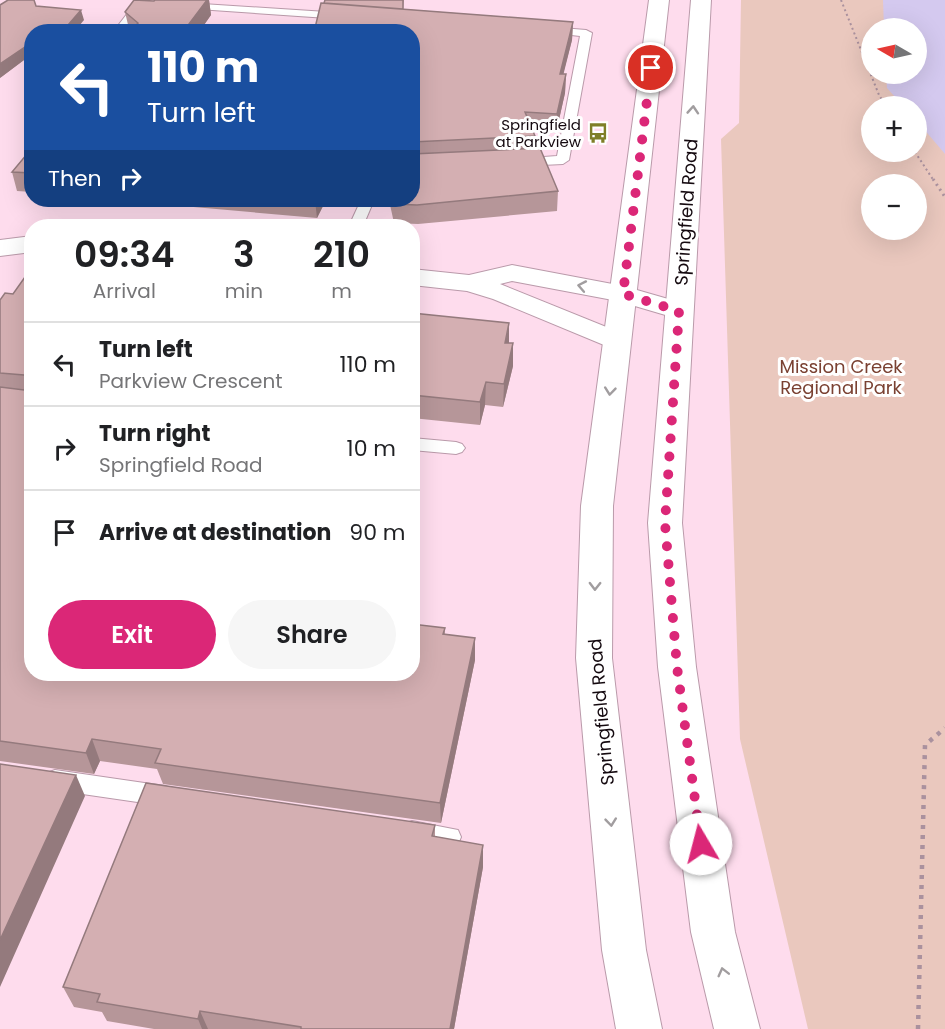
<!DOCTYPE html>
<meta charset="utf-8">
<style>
:root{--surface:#fff;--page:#f6f6f6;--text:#202124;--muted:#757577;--line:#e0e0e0;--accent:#db2777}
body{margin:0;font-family:Poppins,sans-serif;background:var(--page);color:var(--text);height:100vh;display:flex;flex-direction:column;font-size:22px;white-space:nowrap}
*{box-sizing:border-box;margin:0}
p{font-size:20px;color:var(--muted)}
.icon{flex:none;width:33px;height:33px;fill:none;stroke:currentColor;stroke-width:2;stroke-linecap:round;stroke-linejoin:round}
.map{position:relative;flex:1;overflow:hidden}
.details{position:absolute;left:24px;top:219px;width:396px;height:462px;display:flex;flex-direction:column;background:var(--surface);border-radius:24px;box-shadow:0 6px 24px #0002}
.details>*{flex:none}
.banner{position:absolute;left:24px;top:24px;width:396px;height:183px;border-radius:24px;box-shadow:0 6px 24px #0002;background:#1a4fa0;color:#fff;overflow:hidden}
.needle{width:39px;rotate:279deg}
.buttons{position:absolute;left:861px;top:18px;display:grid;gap:12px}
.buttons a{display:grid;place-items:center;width:66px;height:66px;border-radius:50%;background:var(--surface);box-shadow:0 6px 24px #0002;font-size:30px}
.pin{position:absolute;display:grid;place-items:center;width:51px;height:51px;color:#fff;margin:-26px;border:3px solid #fff;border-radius:50%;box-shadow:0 2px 6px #0007}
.me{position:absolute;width:66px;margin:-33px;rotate:352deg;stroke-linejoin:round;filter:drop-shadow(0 0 4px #0008)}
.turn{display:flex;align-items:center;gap:21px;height:126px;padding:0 24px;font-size:27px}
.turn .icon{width:78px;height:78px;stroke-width:2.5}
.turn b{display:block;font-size:42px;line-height:51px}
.then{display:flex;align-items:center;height:57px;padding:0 24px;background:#0003;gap:12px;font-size:22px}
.eta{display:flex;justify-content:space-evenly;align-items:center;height:102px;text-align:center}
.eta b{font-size:36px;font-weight:600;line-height:42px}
.action{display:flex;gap:12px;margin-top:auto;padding:12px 24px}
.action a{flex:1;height:69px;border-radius:36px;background:var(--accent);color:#fff;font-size:24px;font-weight:600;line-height:69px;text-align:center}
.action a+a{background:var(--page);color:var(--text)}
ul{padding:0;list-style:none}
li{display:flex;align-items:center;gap:18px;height:84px;padding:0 24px;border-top:2px solid var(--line)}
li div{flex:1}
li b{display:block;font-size:22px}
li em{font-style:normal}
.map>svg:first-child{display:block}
</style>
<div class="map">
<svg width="945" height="1029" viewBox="0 0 945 1029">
<rect width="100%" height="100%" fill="#fedced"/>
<path fill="#eac8be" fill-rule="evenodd" d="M741,0H945V1029H808L740,739L721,139L739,123ZM872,28H916V74H872ZM872,106H916V152H872ZM872,184H916V230H872Z"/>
<path fill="#d4c9ef" d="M883,0H945V154L917,121L916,106H903L887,88L886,74H916V28H884Z"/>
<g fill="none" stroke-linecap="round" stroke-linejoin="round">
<g stroke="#ba9aaa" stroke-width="2">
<path id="lane" d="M137,1L142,0L146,3L124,32H113Z
M187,3L342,13L347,16L342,19L183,8L182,6Z
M549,27L586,30L592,33L569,160L563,164L521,166L516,165L515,162L516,159L557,156L580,36L545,32L543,30Z
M361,200H374L363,226H349Z
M412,438L456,442L462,444L465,448L462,452L456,454L412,450Z
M55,770L165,786L173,789L176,796L173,803L165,806L55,790L47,787L44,780L47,773Z
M412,821L458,830L461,837L458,844C443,850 419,844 404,838L401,831L404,824Z"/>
</g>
<g stroke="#ba9aaa" stroke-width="2">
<path id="street" d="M32,236V252L0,256V240Z
M512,265L623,286L689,305L693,311L689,317L679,319L618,301L512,281L500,284L626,335L630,341L626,347L616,350L493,299L467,291L412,285V269L469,275Z"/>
</g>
<g stroke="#ba9aaa" stroke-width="2">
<path id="secondary" d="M649,0H669L613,506L612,658L646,950L662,1029H616L602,950L576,658L581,506Z
M691,0H711L682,523L696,667L735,932L760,1029H714L691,932L658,667L648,523Z"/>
</g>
<path stroke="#aa919e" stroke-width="2" stroke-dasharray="2 3" stroke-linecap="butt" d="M841,0L879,95L886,106
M915,152L934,181"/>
<path stroke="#aa919e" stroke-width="3" stroke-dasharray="2 4" stroke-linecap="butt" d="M933,179L945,197"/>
<path stroke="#aa919e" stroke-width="4.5" stroke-dasharray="4 6" stroke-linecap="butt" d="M918,1029L925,745L945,728"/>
<use href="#lane" fill="#fff" fill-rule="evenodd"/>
<use href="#street" fill="#fff" fill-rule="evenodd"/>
<use href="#secondary" fill="#fff" fill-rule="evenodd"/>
</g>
<path fill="#b69699" d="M155,0H209L211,15L199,32H131L129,29L125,12Z
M325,0H404L403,9L573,22L572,40L563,74H566L565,93L556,133L533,131L535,136V149L558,191L557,211L418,224L394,223L389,200H412V32L324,3Z
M36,6L84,20L32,32V57H28L0,78Z
M32,148V192L17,191L12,172Z
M114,200H326L317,218Z
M25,277L32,674L445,628V634L475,660L441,823L163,784L157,769L100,761L94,774L0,761V300L13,294Z
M412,313L509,343H513V366L503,407L485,405L480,425L412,418Z
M435,825V837L483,867L454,1029H154L107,1021L102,1012L74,1007L63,987Z"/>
<path fill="#947a7d" d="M207,0H209L211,15L199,32H183Z
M81,10L84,20L74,32H62Z
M573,22L572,40L559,92L560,74Z
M25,47L28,57L0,78V64Z
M566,74L565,93L556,133L557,114Z
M315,200H326L317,218Z
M509,323V346L505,343Z
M513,343V366L503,407L504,384Z
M486,382L485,405L480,425V402Z
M475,638V660L441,823L440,803Z
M92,739L100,761L94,774L86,753Z
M76,775L85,796L0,987V940Z
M483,845V867L454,1029H450Z
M200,1011L208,1029H202L198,1019Z"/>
<path fill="#d4afb2" stroke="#947a7d" stroke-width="1.5" d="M8,0H34L36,6L81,10L62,32H32V47H25L0,64V5Z
M134,0L154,1L155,0H207L183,32H131L138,23L125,12Z
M325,0H403V9L324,3Z
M321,3L573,22L560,74H566L557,114L525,112L535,136L412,142V32H314Z
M32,148V173L12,172Z
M540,148L558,191L417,205L393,204L392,200H412V154Z
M25,277H32V674H412V624L445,628L443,634L475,638L440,803L155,763L161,749L92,739L86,753L0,741V387L24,390L26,387L27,377L24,375L0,373V300L5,293L13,294Z
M412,313L509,323L505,343H513L504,384L486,382L480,402L412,395Z
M0,764L76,775L0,940Z
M146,783L435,825L432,836L483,845L450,1029H301V1027L200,1011L198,1019L97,1002L100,994L63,987Z"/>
<defs><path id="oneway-chevron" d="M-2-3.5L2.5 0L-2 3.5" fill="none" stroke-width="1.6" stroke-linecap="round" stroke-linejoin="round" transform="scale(1.5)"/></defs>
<g stroke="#a19d9f">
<use href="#oneway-chevron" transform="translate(693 110) rotate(-86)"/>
<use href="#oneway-chevron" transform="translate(582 286) rotate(-169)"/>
<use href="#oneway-chevron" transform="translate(610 391) rotate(96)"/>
<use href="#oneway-chevron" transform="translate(595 586) rotate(91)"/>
<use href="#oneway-chevron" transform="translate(611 822) rotate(84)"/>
<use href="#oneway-chevron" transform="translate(723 972) rotate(-104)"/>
</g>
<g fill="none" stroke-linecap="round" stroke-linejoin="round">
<path stroke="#db2777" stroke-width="10" stroke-dasharray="0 18" d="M651,68L623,294L679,311L665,523L677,667L701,844"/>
</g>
<defs>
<g id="bus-bare" transform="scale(1.62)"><path d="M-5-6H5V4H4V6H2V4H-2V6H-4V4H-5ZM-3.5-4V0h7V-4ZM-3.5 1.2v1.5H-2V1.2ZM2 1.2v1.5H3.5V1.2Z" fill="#7f7f28" stroke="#fff" stroke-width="2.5" paint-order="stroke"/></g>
</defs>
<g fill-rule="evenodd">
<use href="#bus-bare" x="598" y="133"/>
</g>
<g text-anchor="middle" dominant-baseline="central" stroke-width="6" stroke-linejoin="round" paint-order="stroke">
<g font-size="15" fill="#14090f" stroke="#fff" text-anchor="end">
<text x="581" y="124">Springfield<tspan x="581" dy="17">at Parkview</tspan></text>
</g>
<g font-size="18" fill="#14090f" stroke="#fff">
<text transform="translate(686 212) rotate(-86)">Springfield Road</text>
<text transform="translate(601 712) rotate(-95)">Springfield Road</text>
</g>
<g font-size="18" fill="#7a4132" stroke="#fff">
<text x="841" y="366">Mission Creek<tspan x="841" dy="21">Regional Park</tspan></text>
</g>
</g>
</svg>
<div class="buttons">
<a><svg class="needle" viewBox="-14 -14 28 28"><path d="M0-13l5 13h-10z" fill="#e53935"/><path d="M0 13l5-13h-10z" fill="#757577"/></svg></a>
<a>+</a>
<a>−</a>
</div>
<div class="pin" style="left:651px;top:68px;background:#d93025"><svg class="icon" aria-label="arrive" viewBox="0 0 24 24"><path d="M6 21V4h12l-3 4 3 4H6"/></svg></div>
<svg class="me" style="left:701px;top:844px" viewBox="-20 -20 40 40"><circle r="19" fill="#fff"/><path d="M0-13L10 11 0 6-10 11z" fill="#db2777"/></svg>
<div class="banner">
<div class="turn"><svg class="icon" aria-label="left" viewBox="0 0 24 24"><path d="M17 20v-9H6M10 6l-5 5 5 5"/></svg><div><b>110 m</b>Turn left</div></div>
<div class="then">Then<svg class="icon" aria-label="right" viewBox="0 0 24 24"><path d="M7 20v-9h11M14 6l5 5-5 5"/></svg></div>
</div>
<section class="details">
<div class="eta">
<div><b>09:34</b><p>Arrival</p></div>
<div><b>3</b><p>min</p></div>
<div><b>210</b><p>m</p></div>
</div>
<ul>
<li><svg class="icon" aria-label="left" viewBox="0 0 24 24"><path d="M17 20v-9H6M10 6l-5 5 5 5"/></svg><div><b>Turn left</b><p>Parkview Crescent</p></div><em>110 m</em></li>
<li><svg class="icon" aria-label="right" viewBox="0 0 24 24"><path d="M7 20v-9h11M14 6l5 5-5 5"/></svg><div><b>Turn right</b><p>Springfield Road</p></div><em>10 m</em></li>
<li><svg class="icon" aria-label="arrive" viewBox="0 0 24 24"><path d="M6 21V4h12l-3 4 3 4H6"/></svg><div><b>Arrive at destination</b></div><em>90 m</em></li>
</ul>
<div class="action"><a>Exit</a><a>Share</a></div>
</section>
</div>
